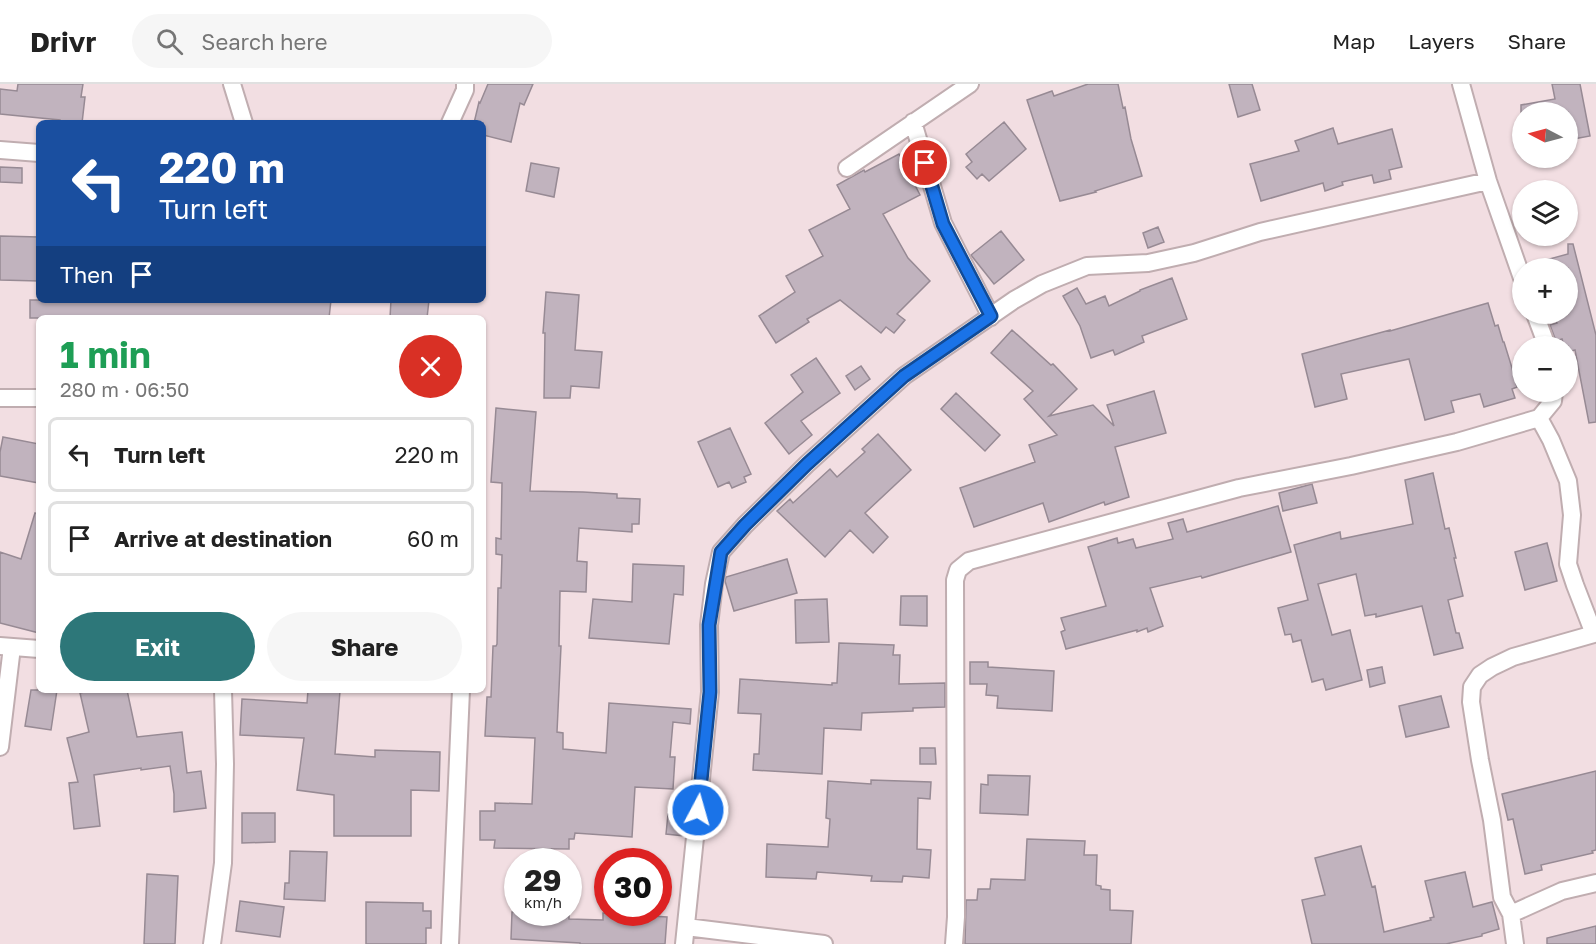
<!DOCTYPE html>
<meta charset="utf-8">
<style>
:root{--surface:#fff;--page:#f6f6f6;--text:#222;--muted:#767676;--line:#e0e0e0;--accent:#2d7779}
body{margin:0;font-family:"Golos Text",sans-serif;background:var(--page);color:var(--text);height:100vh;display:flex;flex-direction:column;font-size:22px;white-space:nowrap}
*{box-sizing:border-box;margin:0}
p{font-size:20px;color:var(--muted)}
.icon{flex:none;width:33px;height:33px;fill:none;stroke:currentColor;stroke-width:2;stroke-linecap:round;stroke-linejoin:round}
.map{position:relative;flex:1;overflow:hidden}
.sheet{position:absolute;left:36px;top:231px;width:450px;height:378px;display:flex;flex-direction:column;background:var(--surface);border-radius:9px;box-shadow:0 2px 4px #0004}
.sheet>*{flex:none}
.banner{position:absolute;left:36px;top:36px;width:450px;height:183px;border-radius:9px;box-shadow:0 2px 4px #0004;background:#1a4fa0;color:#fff;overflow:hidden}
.needle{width:39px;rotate:276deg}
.tools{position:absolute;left:1512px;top:18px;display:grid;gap:12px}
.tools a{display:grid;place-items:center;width:66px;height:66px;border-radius:50%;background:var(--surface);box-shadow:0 2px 4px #0004;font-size:30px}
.speed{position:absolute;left:504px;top:764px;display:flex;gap:12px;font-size:30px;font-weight:700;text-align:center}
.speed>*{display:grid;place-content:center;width:78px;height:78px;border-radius:50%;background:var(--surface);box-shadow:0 2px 4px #0004;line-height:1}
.speed small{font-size:15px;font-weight:400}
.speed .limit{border:9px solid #d22;background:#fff;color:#111}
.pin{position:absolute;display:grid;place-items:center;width:51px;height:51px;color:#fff;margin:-26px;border:3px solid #fff;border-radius:50%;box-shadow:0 2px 6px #0007}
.me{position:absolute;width:66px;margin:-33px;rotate:6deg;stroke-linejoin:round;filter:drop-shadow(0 0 4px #0008)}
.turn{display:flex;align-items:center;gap:21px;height:126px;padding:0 24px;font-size:27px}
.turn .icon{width:78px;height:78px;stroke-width:2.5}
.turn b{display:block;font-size:42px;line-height:51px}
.then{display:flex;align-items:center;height:57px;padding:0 24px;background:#0003;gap:12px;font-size:22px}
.round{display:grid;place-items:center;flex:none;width:63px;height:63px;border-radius:32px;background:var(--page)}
.head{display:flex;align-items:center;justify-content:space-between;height:102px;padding:0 24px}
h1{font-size:36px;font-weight:700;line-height:45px;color:#1e9e55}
.primary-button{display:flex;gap:12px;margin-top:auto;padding:12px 24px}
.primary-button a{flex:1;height:69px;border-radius:36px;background:var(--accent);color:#fff;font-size:24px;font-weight:700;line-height:69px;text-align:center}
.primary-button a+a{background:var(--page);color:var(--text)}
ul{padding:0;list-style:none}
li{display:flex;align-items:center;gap:18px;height:75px;margin:0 12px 9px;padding:0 12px;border:3px solid var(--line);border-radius:9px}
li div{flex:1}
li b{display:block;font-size:22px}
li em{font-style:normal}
header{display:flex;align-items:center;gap:36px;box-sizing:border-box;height:84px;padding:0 30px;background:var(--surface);border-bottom:2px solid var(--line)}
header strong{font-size:28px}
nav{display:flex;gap:33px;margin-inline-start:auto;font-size:21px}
.search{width:420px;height:54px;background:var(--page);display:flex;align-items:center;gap:15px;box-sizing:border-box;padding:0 21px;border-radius:33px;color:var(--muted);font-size:22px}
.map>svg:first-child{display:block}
</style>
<header>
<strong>Drivr</strong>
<div class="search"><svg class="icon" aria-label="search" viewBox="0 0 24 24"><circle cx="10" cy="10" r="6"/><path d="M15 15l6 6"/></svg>Search here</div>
<nav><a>Map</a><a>Layers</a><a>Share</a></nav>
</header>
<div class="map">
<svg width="1596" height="860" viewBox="0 0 1596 860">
<rect width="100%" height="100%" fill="#f2dee2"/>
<path fill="#c1b3be" stroke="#978a94" stroke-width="1.5" d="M18,0H83L81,13H85L82,39H60V36L0,30V5L17,7Z
M488,0H533L524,21L520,19L511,58L483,51V39H474L479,18L480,19Z
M1088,0H1118L1123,24L1125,23L1131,55L1142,92L1095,107L1096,108L1060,117L1027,16L1052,7L1054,12Z
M1229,0H1252L1260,26L1238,33Z
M1552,0H1580L1590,52L1568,56V28H1521V21L1555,15Z
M1004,38L1026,65L989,97L982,90L977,95L966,83L972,78L966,70Z
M1333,44L1338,60L1392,45L1402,83L1389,86L1391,95L1374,99L1372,91L1342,98L1343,101L1325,107L1323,99L1261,117L1250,80L1299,67L1295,57Z
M899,70L920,111L883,130L908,174L930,197L897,230L905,236L894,249L886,243L881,249L840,216L807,235L809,238L776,259L759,232L795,208L786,192L823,172L809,146L850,125L837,101L864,86L865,88Z
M531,79L559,84L554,113L526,107Z
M0,83L22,84V99L0,98Z
M1158,143L1164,158L1148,164L1143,149Z
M1001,147L1024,176L994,200L971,171Z
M0,152L39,153V197L0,196Z
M1568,160H1573L1596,251V338L1589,339L1575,266L1568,268V262H1564L1562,255L1556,257L1550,241L1557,239L1554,230H1568V184H1532L1531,180L1568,170Z
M1172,194L1187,235L1142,252L1144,258L1115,271L1113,266L1091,274L1080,242L1063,212L1077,204L1086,220L1105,212L1109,222L1140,207V206Z
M546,208L579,211L575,266L602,268L599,304L571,302L570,314H544L545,249H543Z
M30,216H331L329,234H30Z
M391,216H429L427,234H390Z
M1488,219L1495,242L1498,241L1503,258H1504L1512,284L1517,303L1512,305L1515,314L1484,323L1480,310L1451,317L1454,328L1425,336L1409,275L1341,290L1347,315L1315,323L1302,270L1390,246V247Z
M1012,246L1051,281L1053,280L1077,305L1049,332L1093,321L1114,342L1107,321L1154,307L1166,349L1115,363L1129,413L1105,421L1104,418L1049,438L1043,419L974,443L960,404L1035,378L1029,361L1057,351L1024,315L1033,307L991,269Z
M816,274L840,309L801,337L812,351L789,370L765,339L803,308L791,291Z
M861,282L870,295L855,306L846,292Z
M956,309L1000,351L985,367L941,325Z
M496,324L536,328L530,407L583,408L617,410V414L640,415L639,440H632V448L579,444L577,477L587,478L586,508L560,507L559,562H561L557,648L563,649V665L606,669L609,619L691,625L690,640L673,638L670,673H675L673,705L635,703L632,753L575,749L574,755H569V765L494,764L495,756H480V727H495V719L532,720L535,654L485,652L487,613H491L493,562H496L497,560L498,504H501L502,471L496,470V454L501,455L502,399L491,398Z
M730,344L751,390L744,393L746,398L732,404L729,398L718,403L698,358Z
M878,350L911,386L865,429L888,453L873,469L850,446L825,473L777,427L790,415L793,419L830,385L837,393L865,368L862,365Z
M3,353L39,360V399L0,392V368Z
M1433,389L1445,445L1449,444L1456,474H1454L1463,512L1448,516L1456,549H1459L1463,564L1434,571L1422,522L1376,533V530L1365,532L1356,490L1318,500L1332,551L1350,546L1362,596L1326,606L1323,595L1312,598L1301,556L1293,558L1291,550L1285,551L1278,524L1308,516L1294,461L1340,448L1341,455L1413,440L1405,396Z
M1312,400L1317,419L1283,427L1279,409Z
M1278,422L1291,468L1202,494L1201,492L1150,504L1163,542L1148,548L1147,544L1137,548V546L1066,565L1061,548L1065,546L1061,534L1106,522L1088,463L1117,454L1118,459L1133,455L1136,464L1173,455L1168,439L1183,435L1187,448Z
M35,429L39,430V549L0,539V468L21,475Z
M1547,459L1557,497L1525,506L1515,468Z
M787,475L797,509L734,527L725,497L726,493Z
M633,480L684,482L683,511L674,510L669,560L589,554L593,515L632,518Z
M901,512H927V542L900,541Z
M827,515L829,558L796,559L795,516Z
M839,559L894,561L893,571H900L899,600L945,599V623L913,624V627L862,629L861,646L824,644L822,690L753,686L754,670H759L761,630L738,629L740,595L832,601V599H837Z
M970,578H988V583L1054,587L1052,627L997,624L998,612L986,611L987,600H970Z
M1382,583L1385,599L1370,603L1367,586Z
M31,606H57L51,646L25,642Z
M92,606H127L137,653L182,648L187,689L201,687L206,724L174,728V710L170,682L141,686V684L94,691L100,742L74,745L69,699L78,698L67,654L89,648L80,609Z
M308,606L340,607L335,670L375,673V666L440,668L439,707L411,706V752H334V711L297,706L304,654L240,651L242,615L307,619Z
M1441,612L1449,643L1406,653L1399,622Z
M920,664H935L936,680H920Z
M1596,687V766L1592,767L1593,769L1541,781L1542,786L1525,790L1513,735L1508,736L1502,710Z
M988,691L1030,692L1028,731L980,729L981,700L988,701Z
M871,696L931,698L930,715L918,714L917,765L931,766L929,794L903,792L902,798L871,797L872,792L817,788L816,795L766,793L767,760L828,763L830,735L826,734L828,697L871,700Z
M242,729H275V758L242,759Z
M668,730L687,733L684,752L666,750Z
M1027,755L1085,757L1084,771H1097L1096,801L1101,802V805L1110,806V826L1133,827L1131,860H965L966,816H977L978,805H990L991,795L1025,796Z
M1361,762L1372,803L1375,802L1384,848L1431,836L1430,834L1434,833L1425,797L1465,788L1473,823L1492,818L1499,845L1482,850V852L1446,860H1312L1302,816L1325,811L1315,774Z
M290,767L327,768L325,817L284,815L285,799H289Z
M147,790L178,792L175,860H144Z
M240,817L284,823L280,853L236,847Z
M366,818L423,819V827H431V844H426V860H366Z
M512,828H569V835L603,836V829L667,833L665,860H580V859L511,855Z
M1596,842V860H1547V854Z"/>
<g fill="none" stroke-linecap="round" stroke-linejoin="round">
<g stroke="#c0adb0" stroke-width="20">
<path id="minor" d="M232,0L244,39
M1461,0L1488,97L1522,194
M913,38L943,139L991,233
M450,39L465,6V0
M0,66L39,69
M847,84L970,0
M1535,230L1547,262
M0,314H39
M0,562L39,565
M0,663L12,563
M1511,830L1562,807L1596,799
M686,843L824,860
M212,860L223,779L225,680L223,606
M450,860L461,606
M684,860L710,608L709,541L714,500L721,468L745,441L807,380L904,292L1014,216L1042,200L1087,182L1148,179L1194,169L1260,148L1488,97
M954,860L956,833L955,496L958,486L969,477L1239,404L1351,382L1457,358L1539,334L1553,317L1554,308
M1515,860L1511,830L1502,813L1492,736L1480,676L1471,618L1472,603L1480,591L1492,583L1513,573L1594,550L1575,501L1568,480L1572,431L1568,397L1551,356L1539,334"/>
</g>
<use href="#minor" stroke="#fff" stroke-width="16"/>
</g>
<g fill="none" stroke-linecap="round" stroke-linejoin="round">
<g stroke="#114b97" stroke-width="15">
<path id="route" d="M698,726L710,608L709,541L721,468L745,441L807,380L904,292L991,232L943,140L925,79"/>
</g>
<use href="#route" stroke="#1a73e8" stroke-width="10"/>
</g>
</svg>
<div class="tools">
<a><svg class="needle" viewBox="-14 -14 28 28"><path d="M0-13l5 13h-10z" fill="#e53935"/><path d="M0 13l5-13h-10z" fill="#767676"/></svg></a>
<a><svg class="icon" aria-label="layers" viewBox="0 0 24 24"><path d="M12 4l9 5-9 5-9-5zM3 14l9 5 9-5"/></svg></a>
<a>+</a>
<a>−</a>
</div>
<div class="speed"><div>29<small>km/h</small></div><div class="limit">30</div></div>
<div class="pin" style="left:925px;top:79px;background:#d93025"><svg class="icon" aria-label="arrive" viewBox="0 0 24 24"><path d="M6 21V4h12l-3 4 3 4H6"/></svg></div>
<svg class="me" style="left:698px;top:726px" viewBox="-20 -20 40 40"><circle r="17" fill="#1a73e8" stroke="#fff" stroke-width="3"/><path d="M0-11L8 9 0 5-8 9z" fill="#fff"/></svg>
<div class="banner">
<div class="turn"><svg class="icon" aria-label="left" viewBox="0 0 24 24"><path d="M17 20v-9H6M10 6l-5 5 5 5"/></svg><div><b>220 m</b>Turn left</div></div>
<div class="then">Then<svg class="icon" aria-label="arrive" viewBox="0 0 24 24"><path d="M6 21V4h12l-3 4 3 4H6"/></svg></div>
</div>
<section class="sheet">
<div class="head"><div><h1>1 min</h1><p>280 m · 06:50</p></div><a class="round" style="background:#d93025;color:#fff"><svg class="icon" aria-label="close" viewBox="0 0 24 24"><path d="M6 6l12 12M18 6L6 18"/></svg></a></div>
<ul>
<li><svg class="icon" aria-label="left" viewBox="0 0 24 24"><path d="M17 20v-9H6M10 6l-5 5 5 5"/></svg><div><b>Turn left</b></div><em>220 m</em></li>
<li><svg class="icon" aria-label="arrive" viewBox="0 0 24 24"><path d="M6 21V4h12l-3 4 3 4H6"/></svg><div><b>Arrive at destination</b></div><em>60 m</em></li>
</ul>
<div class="primary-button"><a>Exit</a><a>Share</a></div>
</section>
</div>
